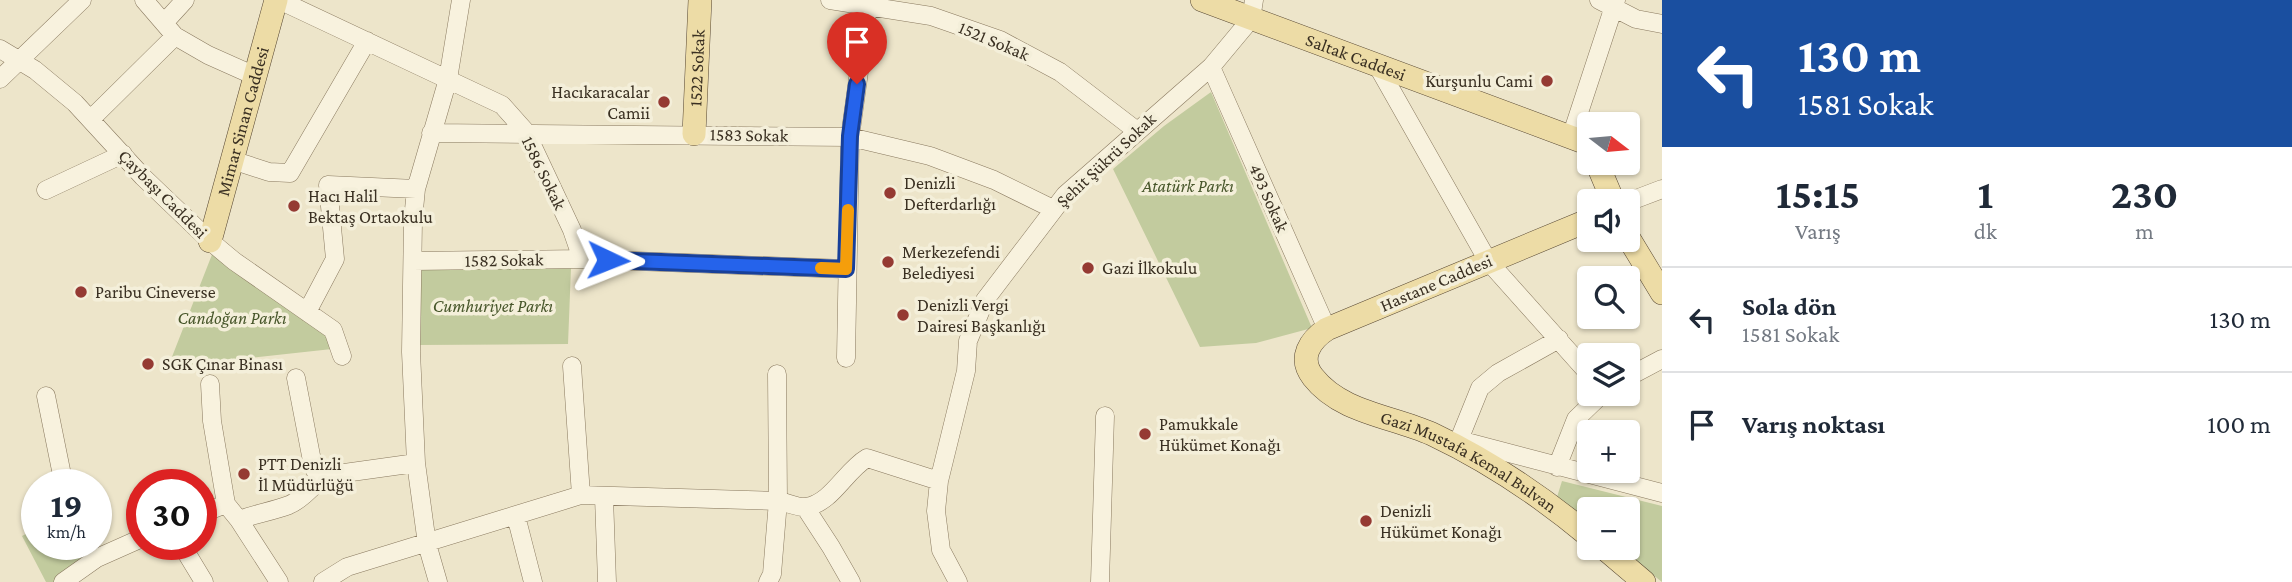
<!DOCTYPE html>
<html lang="tr">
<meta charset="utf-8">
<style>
:root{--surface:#fff;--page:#f6f6f7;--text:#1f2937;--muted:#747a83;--line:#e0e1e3}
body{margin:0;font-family:"Crimson Pro",serif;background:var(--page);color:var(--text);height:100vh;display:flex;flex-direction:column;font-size:26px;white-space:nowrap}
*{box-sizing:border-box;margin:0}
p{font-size:23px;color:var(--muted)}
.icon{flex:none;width:38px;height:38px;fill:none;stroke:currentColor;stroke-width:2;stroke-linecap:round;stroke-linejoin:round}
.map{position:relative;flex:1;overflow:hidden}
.drawer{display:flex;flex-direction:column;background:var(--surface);width:630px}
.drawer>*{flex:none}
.hud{background:#1a4fa0;color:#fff;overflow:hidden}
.needle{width:46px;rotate:106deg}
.tools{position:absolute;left:1577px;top:112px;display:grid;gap:14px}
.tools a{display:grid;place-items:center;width:63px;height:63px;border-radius:7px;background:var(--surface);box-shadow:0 2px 5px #0004;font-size:35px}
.speed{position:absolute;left:21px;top:469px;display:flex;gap:14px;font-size:35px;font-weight:700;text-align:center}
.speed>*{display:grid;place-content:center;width:91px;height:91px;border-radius:50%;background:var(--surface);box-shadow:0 2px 5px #0004;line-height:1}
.speed small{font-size:18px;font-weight:400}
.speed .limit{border:10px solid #d22;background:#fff;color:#111}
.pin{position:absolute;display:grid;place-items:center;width:60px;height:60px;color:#fff;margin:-72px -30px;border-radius:50% 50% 50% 0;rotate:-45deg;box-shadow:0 0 7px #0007}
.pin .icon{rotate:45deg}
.me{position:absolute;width:77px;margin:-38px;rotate:92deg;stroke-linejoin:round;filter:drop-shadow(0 0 5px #0008)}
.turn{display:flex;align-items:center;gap:24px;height:147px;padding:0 21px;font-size:32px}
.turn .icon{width:91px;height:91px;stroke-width:2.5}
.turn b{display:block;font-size:49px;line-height:60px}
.eta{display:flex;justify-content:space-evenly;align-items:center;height:119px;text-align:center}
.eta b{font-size:42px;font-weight:700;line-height:49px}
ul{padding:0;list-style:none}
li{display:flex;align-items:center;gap:21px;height:105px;padding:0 21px;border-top:2px solid var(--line)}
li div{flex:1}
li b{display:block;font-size:26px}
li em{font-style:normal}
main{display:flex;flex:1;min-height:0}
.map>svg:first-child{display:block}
</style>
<main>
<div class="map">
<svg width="1662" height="582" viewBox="0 0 1662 582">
<rect width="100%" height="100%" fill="#ede5ca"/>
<path fill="#c2cb9e" d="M1211,92L1312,328L1256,343L1200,347L1113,169L1164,126Z
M213,252L331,333L332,349L168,367Z
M418,266L571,268L568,344L416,345Z
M1562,481L1662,506V582L1619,548H1628V509H1589V523L1557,497Z
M37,528V544H89L97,558L63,582H46L22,536Z"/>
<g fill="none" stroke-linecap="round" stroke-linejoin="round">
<g stroke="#89795f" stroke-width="19">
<path id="minor" d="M144,0L175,36L208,55L255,76
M279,0L502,105L526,132L572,230L582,259
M830,0L931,16L1000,40L1060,72L1137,131
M1599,0L1636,19L1662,24
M164,23L185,0
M0,49L35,70L75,103L143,177L210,241L234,261L333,330L342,356
M1377,65L1488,261L1589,374
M1211,67L1327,329
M0,79L82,0
M91,119L175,36
M431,133L850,137L930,156L994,180L1053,209
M1571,137L1616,0
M232,160L269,172L290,173L367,41
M46,190L123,154
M1628,202L1662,189
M413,261L582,259L846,269
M307,312L335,259L328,185L416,189
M846,358L850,137L868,6
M572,366L581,495
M1628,377L1662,359
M296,378L313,466L319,479
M210,384L212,421L226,504L239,520L279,582
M46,396L64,485
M1459,440L1662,493
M1459,440L1480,388L1498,373L1559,339
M1557,467L1576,419L1602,394
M604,497L607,582
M805,507L831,547L851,582
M201,514L226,504
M516,516L533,582
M239,520C255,514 273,511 289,505C306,498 314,481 330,475L416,463
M181,544L204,582
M63,582L97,558L142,538
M323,582L347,567L581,495L778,501C786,502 798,508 806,507C832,503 845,471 867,458L939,481
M438,582L427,544L416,463L411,352L413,220L416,189L448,79L461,0
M768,582L772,574L778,501L777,374
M958,582L941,550L936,511L939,481L966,371L968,341L985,300L1065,195L1211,67L1251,19L1254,0
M1100,582L1105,416"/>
</g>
<g stroke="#574733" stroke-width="24">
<g id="major">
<path id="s1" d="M1202,0L1589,144"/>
<path id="s2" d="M694,134L700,0"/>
<path d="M1597,163L1613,201"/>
<path id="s3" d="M1589,220L1327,329C1310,340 1298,358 1313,377C1341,413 1392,416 1432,434C1489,461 1541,496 1589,536"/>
<path d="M1628,237L1662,293"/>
<path id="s4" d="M210,241L276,0"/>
<path d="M1604,548L1644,582"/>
</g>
</g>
<use href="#minor" stroke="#f8f2de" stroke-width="18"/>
<use href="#major" stroke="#eddca6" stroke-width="23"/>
</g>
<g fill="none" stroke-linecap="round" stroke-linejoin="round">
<g stroke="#184099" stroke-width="18">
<path id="route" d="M608,260L846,269L850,136L857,84"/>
</g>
<use href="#route" stroke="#2563eb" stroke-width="12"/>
<path stroke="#f59e0b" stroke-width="12" d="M821,268L846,269L848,210"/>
</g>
<g fill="#953a33" stroke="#f4efda" stroke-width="2.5">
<circle cx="1547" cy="81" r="7"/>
<circle cx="664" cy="102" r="7"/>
<circle cx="890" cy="193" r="7"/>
<circle cx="294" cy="206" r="7"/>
<circle cx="888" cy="262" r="7"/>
<circle cx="1088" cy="268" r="7"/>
<circle cx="81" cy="292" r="7"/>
<circle cx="903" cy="315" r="7"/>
<circle cx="148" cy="364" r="7"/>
<circle cx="1145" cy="434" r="7"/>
<circle cx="244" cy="474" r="7"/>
<circle cx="1366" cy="521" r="7"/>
</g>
<g text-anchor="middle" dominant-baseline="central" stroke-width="7" stroke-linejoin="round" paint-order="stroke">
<g font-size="18" fill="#3a3022" stroke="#f4efda">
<text transform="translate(994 41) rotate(23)">1521 Sokak</text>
<text stroke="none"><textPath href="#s1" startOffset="164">Saltak Caddesi</textPath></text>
<text stroke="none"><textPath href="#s2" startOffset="66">1522 Sokak</textPath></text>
<text stroke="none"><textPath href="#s4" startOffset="124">Mimar Sinan Caddesi</textPath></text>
<text transform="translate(749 135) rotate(1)">1583 Sokak</text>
<text transform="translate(1106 160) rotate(-43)">Şehit Şükrü Sokak</text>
<text transform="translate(544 173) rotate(64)">1586 Sokak</text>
<text transform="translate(163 194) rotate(45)">Çaybaşı Caddesi</text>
<text transform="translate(1269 198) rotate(66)">493 Sokak</text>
<text transform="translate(504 260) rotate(-1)">1582 Sokak</text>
<text transform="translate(1436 283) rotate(-23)">Hastane Caddesi</text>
<text stroke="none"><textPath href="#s3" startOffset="520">Gazi Mustafa Kemal Bulvan</textPath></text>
</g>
<g font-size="18" fill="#3a3022" stroke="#f4efda" text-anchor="start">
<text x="1533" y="81" text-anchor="end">Kurşunlu Cami</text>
<text x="650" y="92" text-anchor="end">Hacıkaracalar<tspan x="650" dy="21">Camii</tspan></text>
<text x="904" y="183">Denizli<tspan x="904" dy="21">Defterdarlığı</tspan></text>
<text x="308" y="196">Hacı Halil<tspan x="308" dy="21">Bektaş Ortaokulu</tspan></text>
<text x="902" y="252">Merkezefendi<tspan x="902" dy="21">Belediyesi</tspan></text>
<text x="1102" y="268">Gazi İlkokulu</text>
<text x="95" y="292">Paribu Cineverse</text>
<text x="917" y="305">Denizli Vergi<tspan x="917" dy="21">Dairesi Başkanlığı</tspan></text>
<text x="162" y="364">SGK Çınar Binası</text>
<text x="1159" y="424">Pamukkale<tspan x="1159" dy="21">Hükümet Konağı</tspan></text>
<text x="258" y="464">PTT Denizli<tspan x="258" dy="21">İl Müdürlüğü</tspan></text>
<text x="1380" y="511">Denizli<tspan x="1380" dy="21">Hükümet Konağı</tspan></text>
</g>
<g font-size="18" font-style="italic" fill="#47562a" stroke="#f4efda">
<text x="1188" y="186">Atatürk Parkı</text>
<text x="493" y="306">Cumhuriyet Parkı</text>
<text x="232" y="318">Candoğan Parkı</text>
</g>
</g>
</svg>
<div class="tools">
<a><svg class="needle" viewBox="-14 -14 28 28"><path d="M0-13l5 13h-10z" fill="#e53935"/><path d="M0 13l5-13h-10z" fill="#747a83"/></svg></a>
<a><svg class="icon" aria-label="sound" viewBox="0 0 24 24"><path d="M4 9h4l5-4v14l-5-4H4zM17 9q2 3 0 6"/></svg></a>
<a><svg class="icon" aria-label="search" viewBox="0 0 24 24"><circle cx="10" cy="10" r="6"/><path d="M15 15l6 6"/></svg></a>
<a><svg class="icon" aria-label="layers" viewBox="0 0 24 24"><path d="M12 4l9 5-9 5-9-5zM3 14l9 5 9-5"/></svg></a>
<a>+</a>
<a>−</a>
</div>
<div class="speed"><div>19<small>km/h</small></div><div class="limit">30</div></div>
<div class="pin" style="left:857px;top:84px;background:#d93025"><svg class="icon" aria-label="arrive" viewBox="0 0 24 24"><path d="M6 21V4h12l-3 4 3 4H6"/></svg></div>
<svg class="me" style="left:608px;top:260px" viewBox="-20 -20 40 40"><path d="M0-17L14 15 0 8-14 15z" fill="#2563eb" stroke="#fff" stroke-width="4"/></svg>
</div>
<section class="drawer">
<div class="hud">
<div class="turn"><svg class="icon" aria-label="left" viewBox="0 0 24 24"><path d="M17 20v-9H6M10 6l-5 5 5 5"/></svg><div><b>130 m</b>1581 Sokak</div></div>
</div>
<div class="eta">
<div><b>15:15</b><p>Varış</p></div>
<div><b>1</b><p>dk</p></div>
<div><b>230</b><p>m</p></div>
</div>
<ul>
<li><svg class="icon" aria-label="left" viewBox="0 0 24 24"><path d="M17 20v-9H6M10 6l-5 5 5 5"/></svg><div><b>Sola dön</b><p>1581 Sokak</p></div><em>130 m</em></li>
<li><svg class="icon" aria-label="arrive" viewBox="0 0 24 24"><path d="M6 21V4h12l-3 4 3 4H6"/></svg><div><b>Varış noktası</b></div><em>100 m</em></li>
</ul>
</section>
</main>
